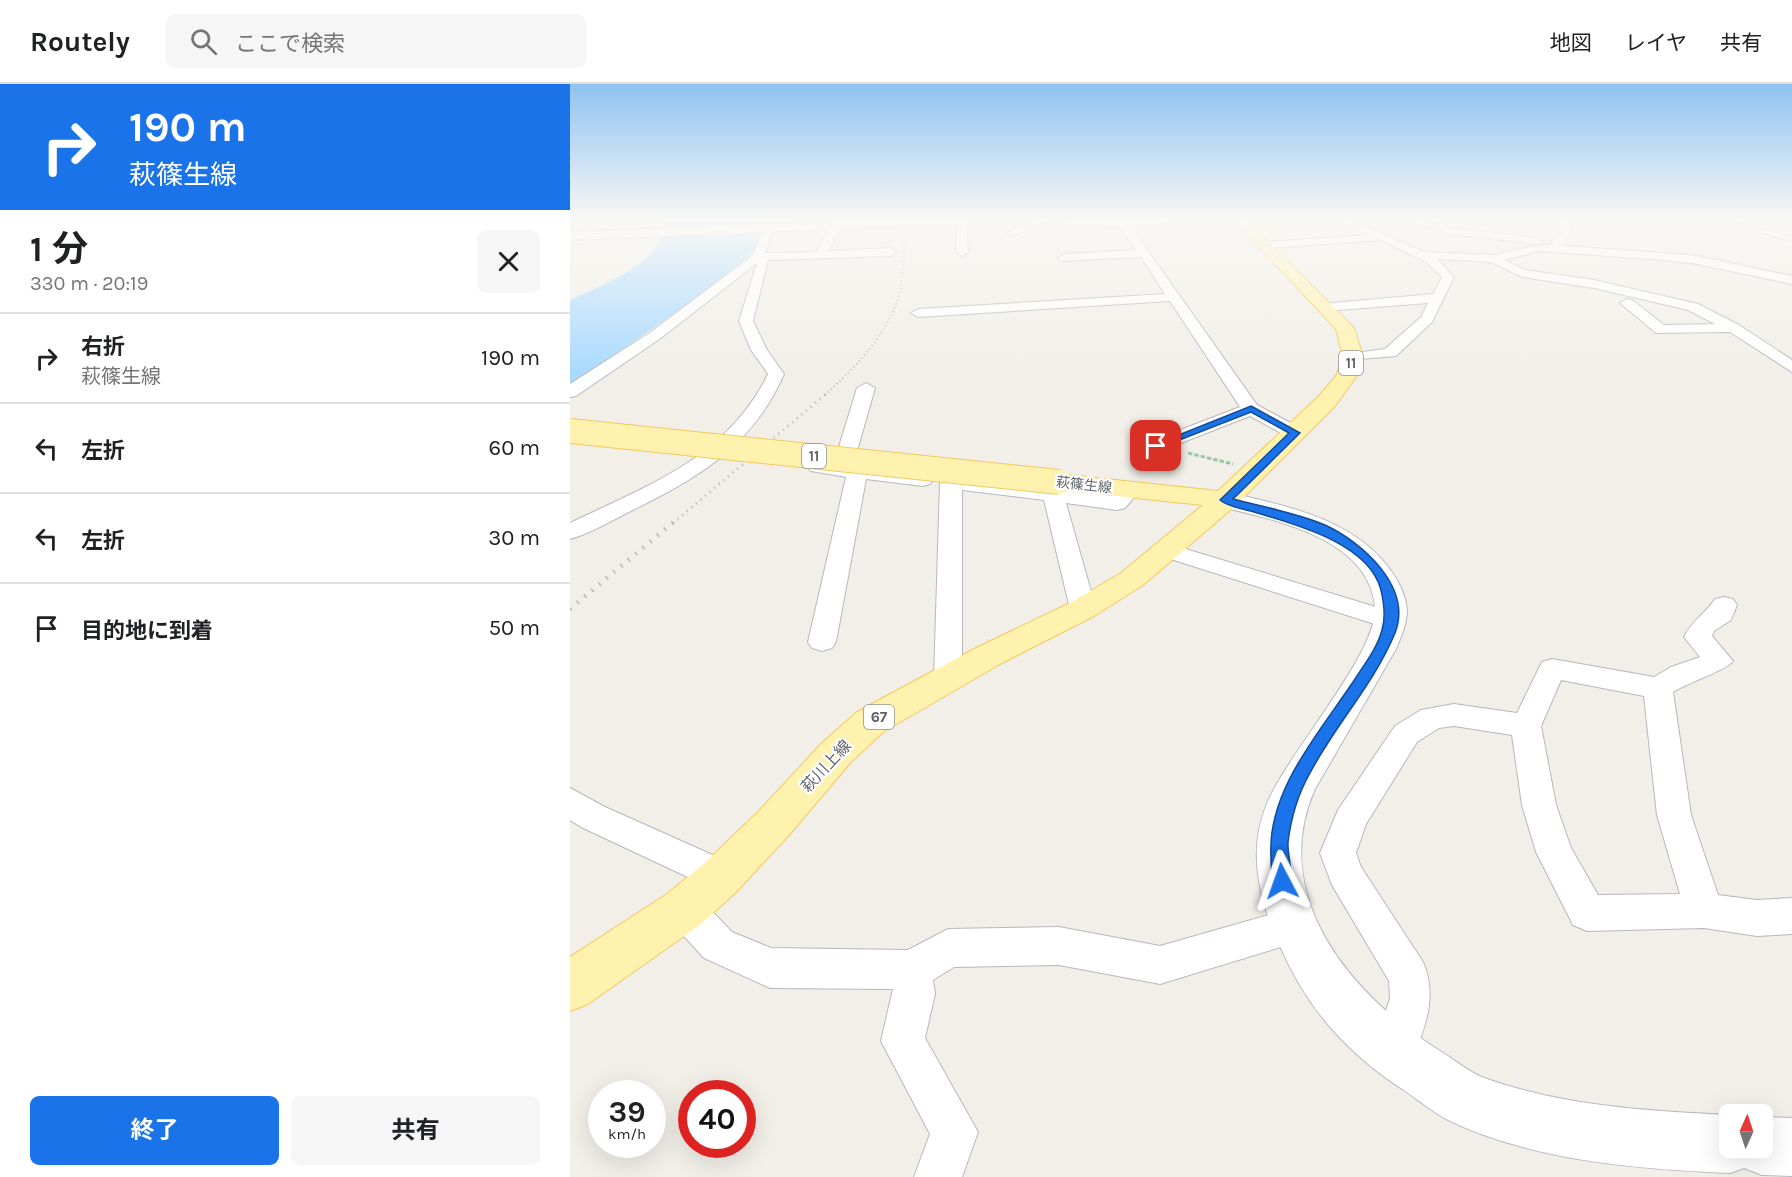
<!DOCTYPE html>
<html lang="ja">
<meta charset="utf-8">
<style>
:root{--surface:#fff;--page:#f6f6f6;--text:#202124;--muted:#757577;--line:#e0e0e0;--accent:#1a73e8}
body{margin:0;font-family:Karla,"Noto Sans JP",sans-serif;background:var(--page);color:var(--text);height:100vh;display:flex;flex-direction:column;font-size:22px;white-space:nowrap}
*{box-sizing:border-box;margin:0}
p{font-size:20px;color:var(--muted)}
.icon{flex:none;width:33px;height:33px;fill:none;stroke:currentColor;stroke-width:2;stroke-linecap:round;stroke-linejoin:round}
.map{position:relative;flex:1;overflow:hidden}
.drawer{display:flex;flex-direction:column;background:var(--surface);width:570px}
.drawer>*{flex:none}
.top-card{background:#1a73e8;color:#fff;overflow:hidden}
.needle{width:39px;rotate:3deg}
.tools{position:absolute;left:1149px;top:1020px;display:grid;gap:12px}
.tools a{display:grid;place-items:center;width:54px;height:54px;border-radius:9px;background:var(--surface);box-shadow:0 6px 24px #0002;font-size:30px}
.speed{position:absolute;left:18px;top:996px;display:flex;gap:12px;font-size:30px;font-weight:700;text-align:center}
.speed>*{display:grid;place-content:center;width:78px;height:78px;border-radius:50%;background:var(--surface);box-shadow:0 6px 24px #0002;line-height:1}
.speed small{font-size:15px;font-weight:400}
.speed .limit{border:9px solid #d22;background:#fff;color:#111}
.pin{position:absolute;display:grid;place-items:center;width:51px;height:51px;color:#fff;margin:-26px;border-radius:12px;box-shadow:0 3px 9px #0006}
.me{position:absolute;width:66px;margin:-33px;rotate:356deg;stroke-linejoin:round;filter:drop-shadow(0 0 4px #0008)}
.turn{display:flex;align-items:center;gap:21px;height:126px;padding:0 30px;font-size:27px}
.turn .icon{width:78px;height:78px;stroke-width:2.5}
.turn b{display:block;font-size:42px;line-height:51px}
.round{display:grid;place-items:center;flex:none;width:63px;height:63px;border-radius:9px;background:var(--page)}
.summary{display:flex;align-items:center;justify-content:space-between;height:102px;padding:0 30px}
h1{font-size:36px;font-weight:700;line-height:45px}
.cta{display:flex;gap:12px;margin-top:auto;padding:12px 30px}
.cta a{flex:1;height:69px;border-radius:9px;background:var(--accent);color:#fff;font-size:24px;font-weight:700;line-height:69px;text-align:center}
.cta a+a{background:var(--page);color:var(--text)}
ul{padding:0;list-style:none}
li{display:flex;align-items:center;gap:18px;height:90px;padding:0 30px;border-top:2px solid var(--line)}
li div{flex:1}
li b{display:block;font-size:22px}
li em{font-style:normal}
header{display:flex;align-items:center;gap:36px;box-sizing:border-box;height:84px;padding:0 30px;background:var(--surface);border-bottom:2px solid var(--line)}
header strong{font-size:28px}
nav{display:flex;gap:33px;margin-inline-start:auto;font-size:21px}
.search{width:420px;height:54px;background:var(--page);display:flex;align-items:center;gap:15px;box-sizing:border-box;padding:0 21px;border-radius:9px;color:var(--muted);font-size:22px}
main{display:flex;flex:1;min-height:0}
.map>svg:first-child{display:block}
</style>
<header>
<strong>Routely</strong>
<div class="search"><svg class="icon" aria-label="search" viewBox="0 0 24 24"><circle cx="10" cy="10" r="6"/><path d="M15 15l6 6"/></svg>ここで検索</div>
<nav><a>地図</a><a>レイヤ</a><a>共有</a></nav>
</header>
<main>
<section class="drawer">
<div class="top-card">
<div class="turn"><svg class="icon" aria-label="right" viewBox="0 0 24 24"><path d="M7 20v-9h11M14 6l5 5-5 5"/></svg><div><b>190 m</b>萩篠生線</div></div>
</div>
<div class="summary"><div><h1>1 分</h1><p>330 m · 20:19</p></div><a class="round"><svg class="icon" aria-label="close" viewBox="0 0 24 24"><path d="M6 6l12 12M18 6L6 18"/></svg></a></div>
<ul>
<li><svg class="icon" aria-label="right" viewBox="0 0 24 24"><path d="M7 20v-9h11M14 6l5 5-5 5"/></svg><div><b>右折</b><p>萩篠生線</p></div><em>190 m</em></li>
<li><svg class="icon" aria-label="left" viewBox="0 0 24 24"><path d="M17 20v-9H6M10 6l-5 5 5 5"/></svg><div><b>左折</b></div><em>60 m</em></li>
<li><svg class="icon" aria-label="left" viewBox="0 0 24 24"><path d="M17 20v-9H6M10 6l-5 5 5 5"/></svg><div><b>左折</b></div><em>30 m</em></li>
<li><svg class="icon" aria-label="arrive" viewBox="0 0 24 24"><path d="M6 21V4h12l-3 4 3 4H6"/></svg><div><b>目的地に到着</b></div><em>50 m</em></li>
</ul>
<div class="cta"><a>終了</a><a>共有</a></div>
</section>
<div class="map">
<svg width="1222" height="1093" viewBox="0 0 1222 1093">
<rect width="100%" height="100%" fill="#f1efe8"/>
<path fill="#aadaff" d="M93,136H192L182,146L190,159L156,194L0,301V216C28,203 101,176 93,136Z"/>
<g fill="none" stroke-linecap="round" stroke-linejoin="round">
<g stroke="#b5b8bc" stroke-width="2">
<path id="lane" d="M1146,136H1153L1222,153V157Z"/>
</g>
<g stroke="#b5b8bc" stroke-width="2">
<path id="street" d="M386,136H396L398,168L392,172L386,168Z
M464,136H477L446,151L436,149Z
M489,136H604L599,139L561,143L687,321L732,345L735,349L732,353H718L680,332L593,366H579L576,362L579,358L670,323L600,217L348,233L341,229L348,225L595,210L571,173L490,177L488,174L494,170L566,166L551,144L494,139Z
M764,136L784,138L855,168L923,171L968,161H983L981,158L988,152L991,136H1001L999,153L993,159L995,162L1122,171L1222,192V200L1122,179L1081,175L968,167L934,176L955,186L1024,196L1128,220L1169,241L1222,276V288L1160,248L1086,249L1050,219L1057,215L1062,216L1094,241L1145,240L1118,226L1024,204L952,193L921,178L867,175L884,193L862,238L826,272L777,276L775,273L777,270L815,265L851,233L858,219L756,227L749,223L751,220L863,210L872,193L856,178L812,156L695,164L689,161L695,158L800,151Z
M837,136H852L881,144L967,154L973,157L967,160L880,150Z
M268,137L273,140L258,167L321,164L327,168L321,172L198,176L183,237L197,266L214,290C181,365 126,395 55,430C37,439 19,450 0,455V439C79,401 157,374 198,290L181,266L169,237L187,179L91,254L6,312L0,313V300L81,248L183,171L195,141L204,143L195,169L246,168L264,138Z
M296,299L305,304L283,381L353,390L360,392L363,396L360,400L353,402L296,395L266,558L262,564L252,567L242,564L238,558L276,393L241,387L238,383L241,379H264L287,304Z
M381,392L542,412C550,403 555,397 568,400L571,405L555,424L547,426L496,419L526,525L522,531L513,533L504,531L500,525L474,416L392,406V594L388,601L378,604L368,601L364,594L370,398L374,394Z
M596,459L829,530L833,536L829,542L820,544L811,542L588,471L584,466L588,461Z
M1154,513L1163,515L1167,521L1161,536L1144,547L1142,552L1163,577C1157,586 1117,599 1103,608L1121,731L1148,811L1187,816L1222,814V850L1187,852L1134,844L1017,847L1003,841L966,768L952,721L942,651L884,642L869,644L847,658L796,740L786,769L791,783L853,878C869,915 853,948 839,984L823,990L807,984L801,968L820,915L819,897L762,801L750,769L768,726L825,642L851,626L884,620L947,629L972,578L982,575L1084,593L1101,583L1130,573L1114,553C1122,536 1135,530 1145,515ZM991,596L1074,612L1087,731L1110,810L1028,811L1001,764L986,721L971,642Z
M0,704L35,723L165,781L170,792L165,803L152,808L139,803L11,743L0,736Z
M114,808L128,813L162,848L201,864L338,866L378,845L489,843L590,862L723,824L737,829L742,842L737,855L590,900L489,881L384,883L363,896L365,910L355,954L408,1048L392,1093H344L360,1050L311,957L323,905L200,904L134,874L100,837L95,825L100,813Z"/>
</g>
<g stroke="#b6babf" stroke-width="2">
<path id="secondary" d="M303,136H392L386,140L0,156V148Z
M656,408C716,422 784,434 822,488C829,498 836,513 837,526C837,540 831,553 826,565L745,705C697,813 783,913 870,967C885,976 901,990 917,995C994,1022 1079,1027 1160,1031V1064H1192V1033L1222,1034V1092L1192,1091L1174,1084L1160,1089C1067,1085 967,1077 882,1038C865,1030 850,1017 835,1007C778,970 737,925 710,862C690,818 677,769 696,722C715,672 809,568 805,523C799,453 701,435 647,422L643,416L647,410Z"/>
</g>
<g stroke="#f2c960" stroke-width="2">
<path id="primary" d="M664,136H677L784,244L793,273L786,293L765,322L665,422L573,501L524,532L430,580L313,648L280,679L219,751L168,806L131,840L18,920L0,927V873L97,810L136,778L189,727L252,659L287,628L406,564L502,518L551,489L633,421L489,406L480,403L476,398L480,393L489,390L648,407L749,312L766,292L773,273L766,245Z"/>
</g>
<path stroke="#9cc7a9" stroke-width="3" stroke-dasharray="4.5 2" stroke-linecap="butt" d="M618,369L663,380"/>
<use href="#lane" fill="#fff" fill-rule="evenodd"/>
<use href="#street" fill="#fff" fill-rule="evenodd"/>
<use href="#secondary" fill="#fff" fill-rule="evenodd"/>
<use href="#primary" fill="#fff2af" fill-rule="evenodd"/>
<path stroke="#b6b7b8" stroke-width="2" stroke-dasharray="1 3" stroke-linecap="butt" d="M255,311C287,281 319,251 330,206C335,184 333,159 335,136"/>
<path stroke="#b6b7b8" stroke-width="3" stroke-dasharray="1 5" stroke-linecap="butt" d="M103,439L256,310"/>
<path stroke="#b6b7b8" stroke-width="4.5" stroke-dasharray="1.5 8" stroke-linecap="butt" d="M0,525L105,437"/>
<g stroke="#f2c960" stroke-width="26" stroke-linecap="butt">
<path id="primary-bridge" d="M0,347L489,398"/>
</g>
<use href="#primary-bridge" stroke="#fff2af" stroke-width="24"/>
</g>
<linearGradient id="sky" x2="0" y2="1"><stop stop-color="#8fc3f1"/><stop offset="0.47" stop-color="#f9f8f5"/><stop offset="1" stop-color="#f9f8f5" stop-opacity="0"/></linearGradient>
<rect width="1222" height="289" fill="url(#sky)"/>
<path fill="#1a73e8" stroke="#114b97" stroke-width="1.5" d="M681,322L730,349L663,415C693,423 727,429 755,441C792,458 843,503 825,549C804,600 765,641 740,689C728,710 721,734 718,758C717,773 725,790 718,803L712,805L705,803C701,793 701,782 701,772C697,707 749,649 783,598C793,582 807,565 812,546C816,533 814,519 811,506C799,459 724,440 684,428C674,425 658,423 650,416L719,349L681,328L589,364L581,362Z"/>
<g text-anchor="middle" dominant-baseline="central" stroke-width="4.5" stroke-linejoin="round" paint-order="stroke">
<g font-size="14" fill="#5f6368" stroke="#fff">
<text transform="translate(514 401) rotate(6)">萩篠生線</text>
</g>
<g fill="#fff" stroke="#8f9295" stroke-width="1.5">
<rect x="769" y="267" width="24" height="24" rx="4.5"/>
<rect x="232" y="360" width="24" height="24" rx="4.5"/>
<rect x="294" y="621" width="30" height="24" rx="4.5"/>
</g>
<g font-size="15" font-weight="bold" fill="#5f6368">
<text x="781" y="279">11</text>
<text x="244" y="372">11</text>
<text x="309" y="633">67</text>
</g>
<g font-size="16" fill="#5f6368" stroke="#fff">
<text transform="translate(256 682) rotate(-47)">萩川上線</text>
</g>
</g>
</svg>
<div class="tools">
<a><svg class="needle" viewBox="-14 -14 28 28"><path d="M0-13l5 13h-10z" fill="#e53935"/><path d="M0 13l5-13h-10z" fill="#757577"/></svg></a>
</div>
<div class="speed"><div>39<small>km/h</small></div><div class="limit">40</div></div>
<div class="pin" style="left:586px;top:362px;background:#d93025"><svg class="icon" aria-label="arrive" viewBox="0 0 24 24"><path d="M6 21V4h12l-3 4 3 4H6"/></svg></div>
<svg class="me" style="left:712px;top:797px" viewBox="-20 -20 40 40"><path d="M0-17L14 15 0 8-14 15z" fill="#1a73e8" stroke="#fff" stroke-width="4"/></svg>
</div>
</main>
